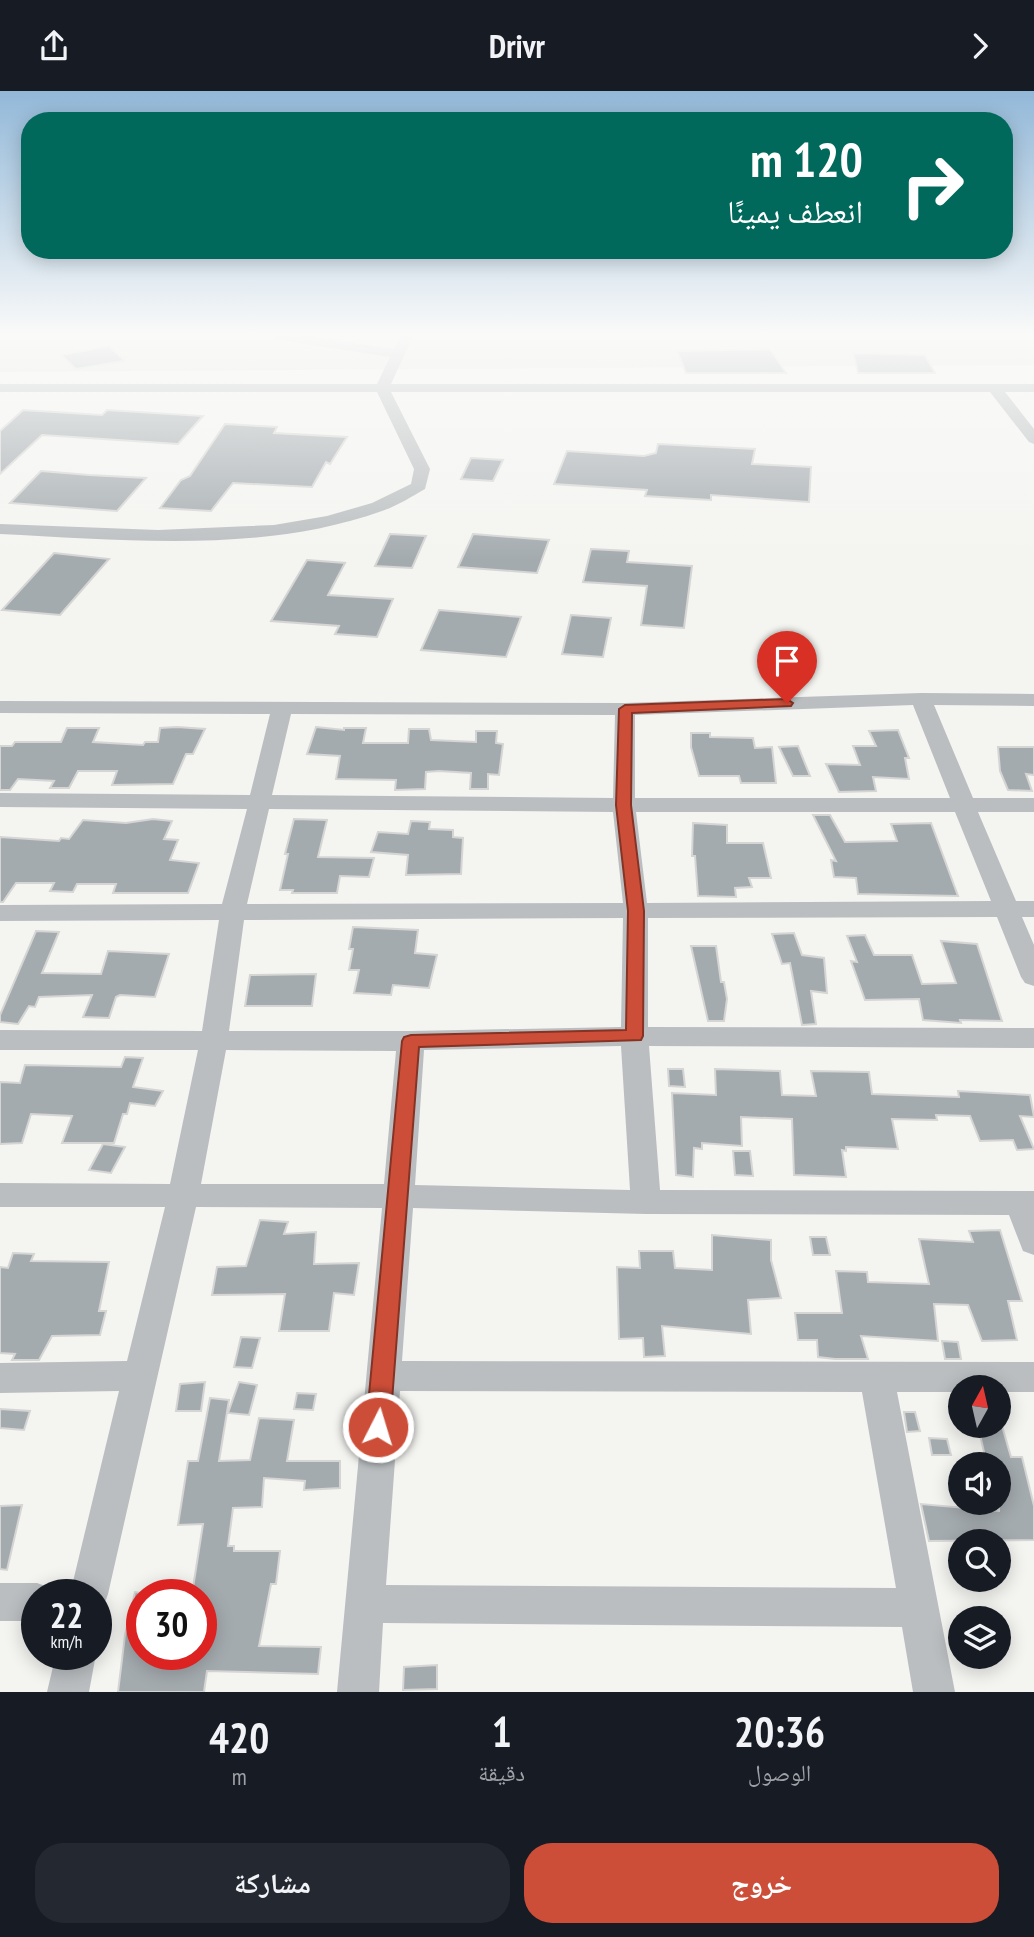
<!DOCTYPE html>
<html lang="ar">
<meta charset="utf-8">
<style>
:root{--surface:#171b24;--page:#242831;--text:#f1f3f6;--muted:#9ea1a6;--accent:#cd4e38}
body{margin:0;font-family:"PT Sans Narrow","Noto Naskh Arabic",sans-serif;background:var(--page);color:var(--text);direction:rtl;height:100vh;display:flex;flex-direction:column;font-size:26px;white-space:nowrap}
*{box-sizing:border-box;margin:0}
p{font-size:23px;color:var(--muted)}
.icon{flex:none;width:38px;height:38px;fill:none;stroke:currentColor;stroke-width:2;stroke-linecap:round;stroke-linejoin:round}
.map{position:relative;height:1601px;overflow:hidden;direction:ltr}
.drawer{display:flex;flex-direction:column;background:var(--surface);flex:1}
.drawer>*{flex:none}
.guide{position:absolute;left:21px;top:21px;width:992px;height:147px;border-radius:28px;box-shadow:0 4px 18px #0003;direction:rtl;background:#00695c;color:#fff;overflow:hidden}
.needle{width:46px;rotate:8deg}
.controls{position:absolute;left:948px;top:1284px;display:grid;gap:14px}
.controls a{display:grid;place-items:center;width:63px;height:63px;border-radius:50%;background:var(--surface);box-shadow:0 4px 18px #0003;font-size:35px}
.speed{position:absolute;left:21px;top:1488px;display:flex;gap:14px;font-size:35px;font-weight:700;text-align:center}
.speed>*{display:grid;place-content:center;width:91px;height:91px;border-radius:50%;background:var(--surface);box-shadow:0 4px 18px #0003;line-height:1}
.speed small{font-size:18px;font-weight:400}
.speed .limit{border:10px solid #d22;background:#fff;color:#111}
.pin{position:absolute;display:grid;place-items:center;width:60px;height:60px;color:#fff;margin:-72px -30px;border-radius:50% 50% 50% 0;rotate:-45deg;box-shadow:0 0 7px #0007}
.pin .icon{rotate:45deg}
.me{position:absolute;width:77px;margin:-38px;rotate:5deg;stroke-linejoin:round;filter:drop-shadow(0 0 5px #0008)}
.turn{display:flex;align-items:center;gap:24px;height:147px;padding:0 35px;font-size:32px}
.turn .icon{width:91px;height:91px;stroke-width:2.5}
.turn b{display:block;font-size:49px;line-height:60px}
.eta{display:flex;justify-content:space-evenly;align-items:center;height:119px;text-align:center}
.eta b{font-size:42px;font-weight:800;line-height:49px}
.cta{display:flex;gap:14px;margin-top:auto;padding:14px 35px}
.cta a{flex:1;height:80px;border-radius:28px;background:var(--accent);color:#fff;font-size:28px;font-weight:800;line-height:80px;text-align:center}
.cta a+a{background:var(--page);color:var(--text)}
header{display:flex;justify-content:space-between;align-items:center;height:91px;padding:0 35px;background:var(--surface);font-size:32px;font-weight:800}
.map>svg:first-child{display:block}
</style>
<header><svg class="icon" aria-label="forward" viewBox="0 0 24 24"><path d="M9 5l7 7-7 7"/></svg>Drivr<svg class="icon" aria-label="share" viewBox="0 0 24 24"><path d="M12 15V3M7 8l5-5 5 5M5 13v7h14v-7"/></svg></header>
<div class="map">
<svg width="1034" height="1601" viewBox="0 0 1034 1601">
<rect width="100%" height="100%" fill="#f4f4f1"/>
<path fill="#e2e3e1" d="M0,245H1034V274L0,281Z"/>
<path fill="#a4abaf" stroke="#d5d5d4" stroke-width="2" d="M109,255L125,270L76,278L61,264Z
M770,258L786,282H686L677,260Z
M853,262L925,264L935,282H858Z
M23,319L102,324L107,319L203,325L178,353L42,344L0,383V340Z
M225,333L277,336L274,342L347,346L330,373L326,371L312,396L233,392L211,420L160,417L181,389L190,385Z
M658,353L755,358L752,373L811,376L809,411L711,404V409L645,405L647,399L554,393L567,360L644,365L656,362Z
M471,367L503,369L493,390L461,388Z
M41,380L89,384L146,387L117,420L10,412Z
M390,443L426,445L412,477L375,475Z
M473,443L549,449L537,482L458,476Z
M591,458L629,460L627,471L692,475L684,537L641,534L647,495L583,491Z
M54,462L109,468L60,524L2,519Z
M307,469L345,472L328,504L393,508L377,546L335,543L339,535L271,530Z
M439,519L521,526L506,566L421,559Z
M571,524L611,527L603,566L562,563Z
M177,636L205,638L193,663H186L173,693L112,694L117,680H78L69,697H50L54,690L18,688L10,699H0V655H12L15,651H61L67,637H99L93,651L143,654L145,651H158L160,637Z
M316,636L344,639V637H366L363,652H408L409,638H429L431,649L476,651V640H497L496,652L503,653L499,684L488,683V698H470L471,682L439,680L426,681L425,698L395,699L396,689L336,688L340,665L307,663Z
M898,639L909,667H905L909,688L873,686L876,700L839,701L826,673L860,674L853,655H876L869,640Z
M691,642H710V646L753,647L755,657L772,656L776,692H741L739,685H699L691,656Z
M798,655L810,685H793L779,656Z
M998,656H1034V684L1026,683L1032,700L1008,699L1000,680Z
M813,724H830L845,751L897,750L891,733L931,732L958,805L858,803L856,787L834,786L831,769L836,770Z
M153,728L172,730L164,748L178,749L170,769L199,772L188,802H113L116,793H77L73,801L50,800L54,792H16L3,811H0V746L59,750L61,747L69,748L83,729L126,732Z
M294,728L327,729L318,766L374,767L369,786L340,785L337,802H292L293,799H280L288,763H285Z
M411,730L430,731L429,738L453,739V746L463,747L461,783L406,784L408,764L371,761L378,741L408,743Z
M693,732L727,734V752H763L771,787H749L752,796L735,797L736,806L698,805L695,765H692Z
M353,836L418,839L415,862L437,864L429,897L393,894L391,904L354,902L359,879H349L353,858H349Z
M36,840L59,841L42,882L101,883L108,860L169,863L155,906L120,904L116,906L109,927L83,926L92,904L39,906L35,916L29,915L18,933L0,931V924Z
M794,842L802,864L824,867L827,902L811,900L816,933L802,934L790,872L782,873L772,843Z
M865,844L874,864H912L922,893L956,892L941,850L977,853L1002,930L960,929L961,932L923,929L919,908L865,909L851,870L857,871L847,845Z
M691,855H716L721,891H724L727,908L724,930H708Z
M316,883L312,915H245L250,884Z
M125,966L143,967L133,996L163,1000L155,1015L130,1012L127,1023H123L114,1052H62L72,1025L31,1023L22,1052L0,1053V991L20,992L25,974L121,976Z
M668,978H683L685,996L669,995Z
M715,978L780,980L782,1004L816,1005L811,980L869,981L872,1003L959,1006L958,1000L1030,1004L1034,1026L1020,1025L1034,1058L1017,1059L1013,1049L980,1050L970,1025L936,1024L937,1029L892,1028L898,1058L846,1056V1060L842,1059L846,1086L794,1084L792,1028L741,1026L742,1055L702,1052V1058L694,1057L693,1086L676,1084L672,1002L716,1004Z
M103,1053L125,1056L111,1082L89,1079Z
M733,1060H750L753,1085L735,1084Z
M260,1129L288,1131L284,1143L316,1141L314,1173L359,1172L354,1204L334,1202L329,1240H279L285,1203L212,1204L217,1176L246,1175Z
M1000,1139L1022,1210H1008L1017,1249L982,1250L968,1214L934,1213L938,1250L861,1245L868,1268H835L818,1266L817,1249H798L795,1222H842L836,1180L867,1181L868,1191L929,1193L919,1148L973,1151L969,1140Z
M712,1144L771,1149V1169L781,1207L748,1209L751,1243L662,1235L665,1265L644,1266L643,1247L619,1248L617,1176L640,1177L639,1160H673L675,1177L712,1179Z
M810,1146H826L830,1164H813Z
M13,1162L34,1163L31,1170L109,1171L99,1220H106L100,1244L52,1245L39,1269H12L15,1263L0,1262V1176L8,1177Z
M241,1246L260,1247L252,1277L234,1276Z
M942,1250L958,1251L961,1268H945Z
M205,1291L201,1320H176L180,1293Z
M239,1291L257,1294L249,1324L228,1322Z
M297,1302L316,1303L313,1319L294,1318Z
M210,1307L229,1309L219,1370L250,1369L259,1327L294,1329L287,1370H340V1397L304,1399L305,1390L264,1387L262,1416L233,1417L228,1455H234V1460H280L276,1493H271L259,1555L321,1556L318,1583L207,1580L204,1601H118L125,1544L135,1501L142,1502V1563H201V1503H192L203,1433L178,1434L188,1370H198Z
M0,1318L30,1320L24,1339L0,1337Z
M904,1321H915L920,1340L907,1341Z
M978,1335H1002L1011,1366H1022L1034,1415V1449L929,1450L921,1413L999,1420V1374H987Z
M929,1347L947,1348L951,1364H932Z
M22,1414L7,1479L0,1478V1415Z
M437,1574V1598L403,1599L404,1576Z"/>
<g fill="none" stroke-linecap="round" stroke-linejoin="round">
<path fill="#babec0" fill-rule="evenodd" d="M273,245H306L394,258L401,245H413L391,293H1034V301H1005L1034,338V353L1029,351L990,301H391L430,378L425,398C411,406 397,415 382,420C262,463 125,449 0,443V433L158,439L274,434L327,425L372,412L411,393L414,378L377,301H0V293H377L390,266L280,249Z
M921,602L1034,603V615L934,614L973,707H1034V721H978L1016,810H1034V826H1022L1034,854V895L1025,892L1021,886L997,826L648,827V936L1034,937V957L649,955L660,1099L1034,1100V1164L1023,1160L1009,1124L646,1123L413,1117L402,1270L1034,1271V1301H999V1297H961V1301H897L955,1601H913L902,1536L383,1532L379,1601H337L382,1117L196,1116L108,1503L103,1517L96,1519V1503H70L119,1300L0,1302V1272L127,1270L165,1116H0V1092L170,1093L198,959H0V939L202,940L219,829L0,830V814L222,813L247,718L0,716V702L250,704L270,623L0,622V610L625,612ZM913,614L950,707H635V624ZM291,623L615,624L613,707L272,704ZM269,718L613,721L623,812L247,813ZM636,721H955L991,810L647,812ZM623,827L621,936L411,940H229L244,829ZM621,955L630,1099L415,1094L424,959ZM226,959L396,960L384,1093H201ZM400,1300L862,1301L896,1497L386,1494Z
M0,1492H37L51,1497L53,1503H37V1530H0Z
M56,1563H96L89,1601H47Z"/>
</g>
<linearGradient id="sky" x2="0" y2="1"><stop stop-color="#92b8d8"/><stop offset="0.52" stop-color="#fafaf9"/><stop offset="1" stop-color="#fafaf9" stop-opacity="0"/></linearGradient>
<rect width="1034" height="469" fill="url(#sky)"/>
<path fill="#cd4e38" stroke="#853324" stroke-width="2" d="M787,608L793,612L791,615L632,622L631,714L644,820L643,945L641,949L419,956L390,1336L386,1343L378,1346L370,1343L366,1336L402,950L404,946L411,944L626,939L628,820L616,714L619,618L625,614Z"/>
</svg>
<div class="controls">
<a><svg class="needle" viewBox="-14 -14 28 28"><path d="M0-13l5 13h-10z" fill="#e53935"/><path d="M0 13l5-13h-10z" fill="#9ea1a6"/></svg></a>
<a><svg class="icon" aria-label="sound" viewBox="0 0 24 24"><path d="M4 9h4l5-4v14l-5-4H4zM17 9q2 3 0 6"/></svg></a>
<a><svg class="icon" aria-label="search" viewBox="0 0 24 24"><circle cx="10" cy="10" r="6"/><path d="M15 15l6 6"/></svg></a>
<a><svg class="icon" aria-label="layers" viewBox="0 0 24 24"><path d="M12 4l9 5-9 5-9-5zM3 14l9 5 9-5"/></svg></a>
</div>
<div class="speed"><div>22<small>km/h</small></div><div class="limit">30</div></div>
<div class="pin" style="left:787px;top:612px;background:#d93025"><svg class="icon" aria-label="arrive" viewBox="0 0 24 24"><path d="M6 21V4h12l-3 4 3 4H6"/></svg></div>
<svg class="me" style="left:378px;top:1336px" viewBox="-20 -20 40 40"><circle r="17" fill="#cd4e38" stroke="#fff" stroke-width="3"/><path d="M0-11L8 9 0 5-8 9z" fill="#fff"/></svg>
<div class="guide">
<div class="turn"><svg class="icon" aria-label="right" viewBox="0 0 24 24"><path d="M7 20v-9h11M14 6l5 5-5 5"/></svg><div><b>120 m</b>انعطف يمينًا</div></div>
</div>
</div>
<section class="drawer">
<div class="eta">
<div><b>20:36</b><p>الوصول</p></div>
<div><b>1</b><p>دقيقة</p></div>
<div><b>420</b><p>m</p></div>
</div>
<div class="cta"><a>خروج</a><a>مشاركة</a></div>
</section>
